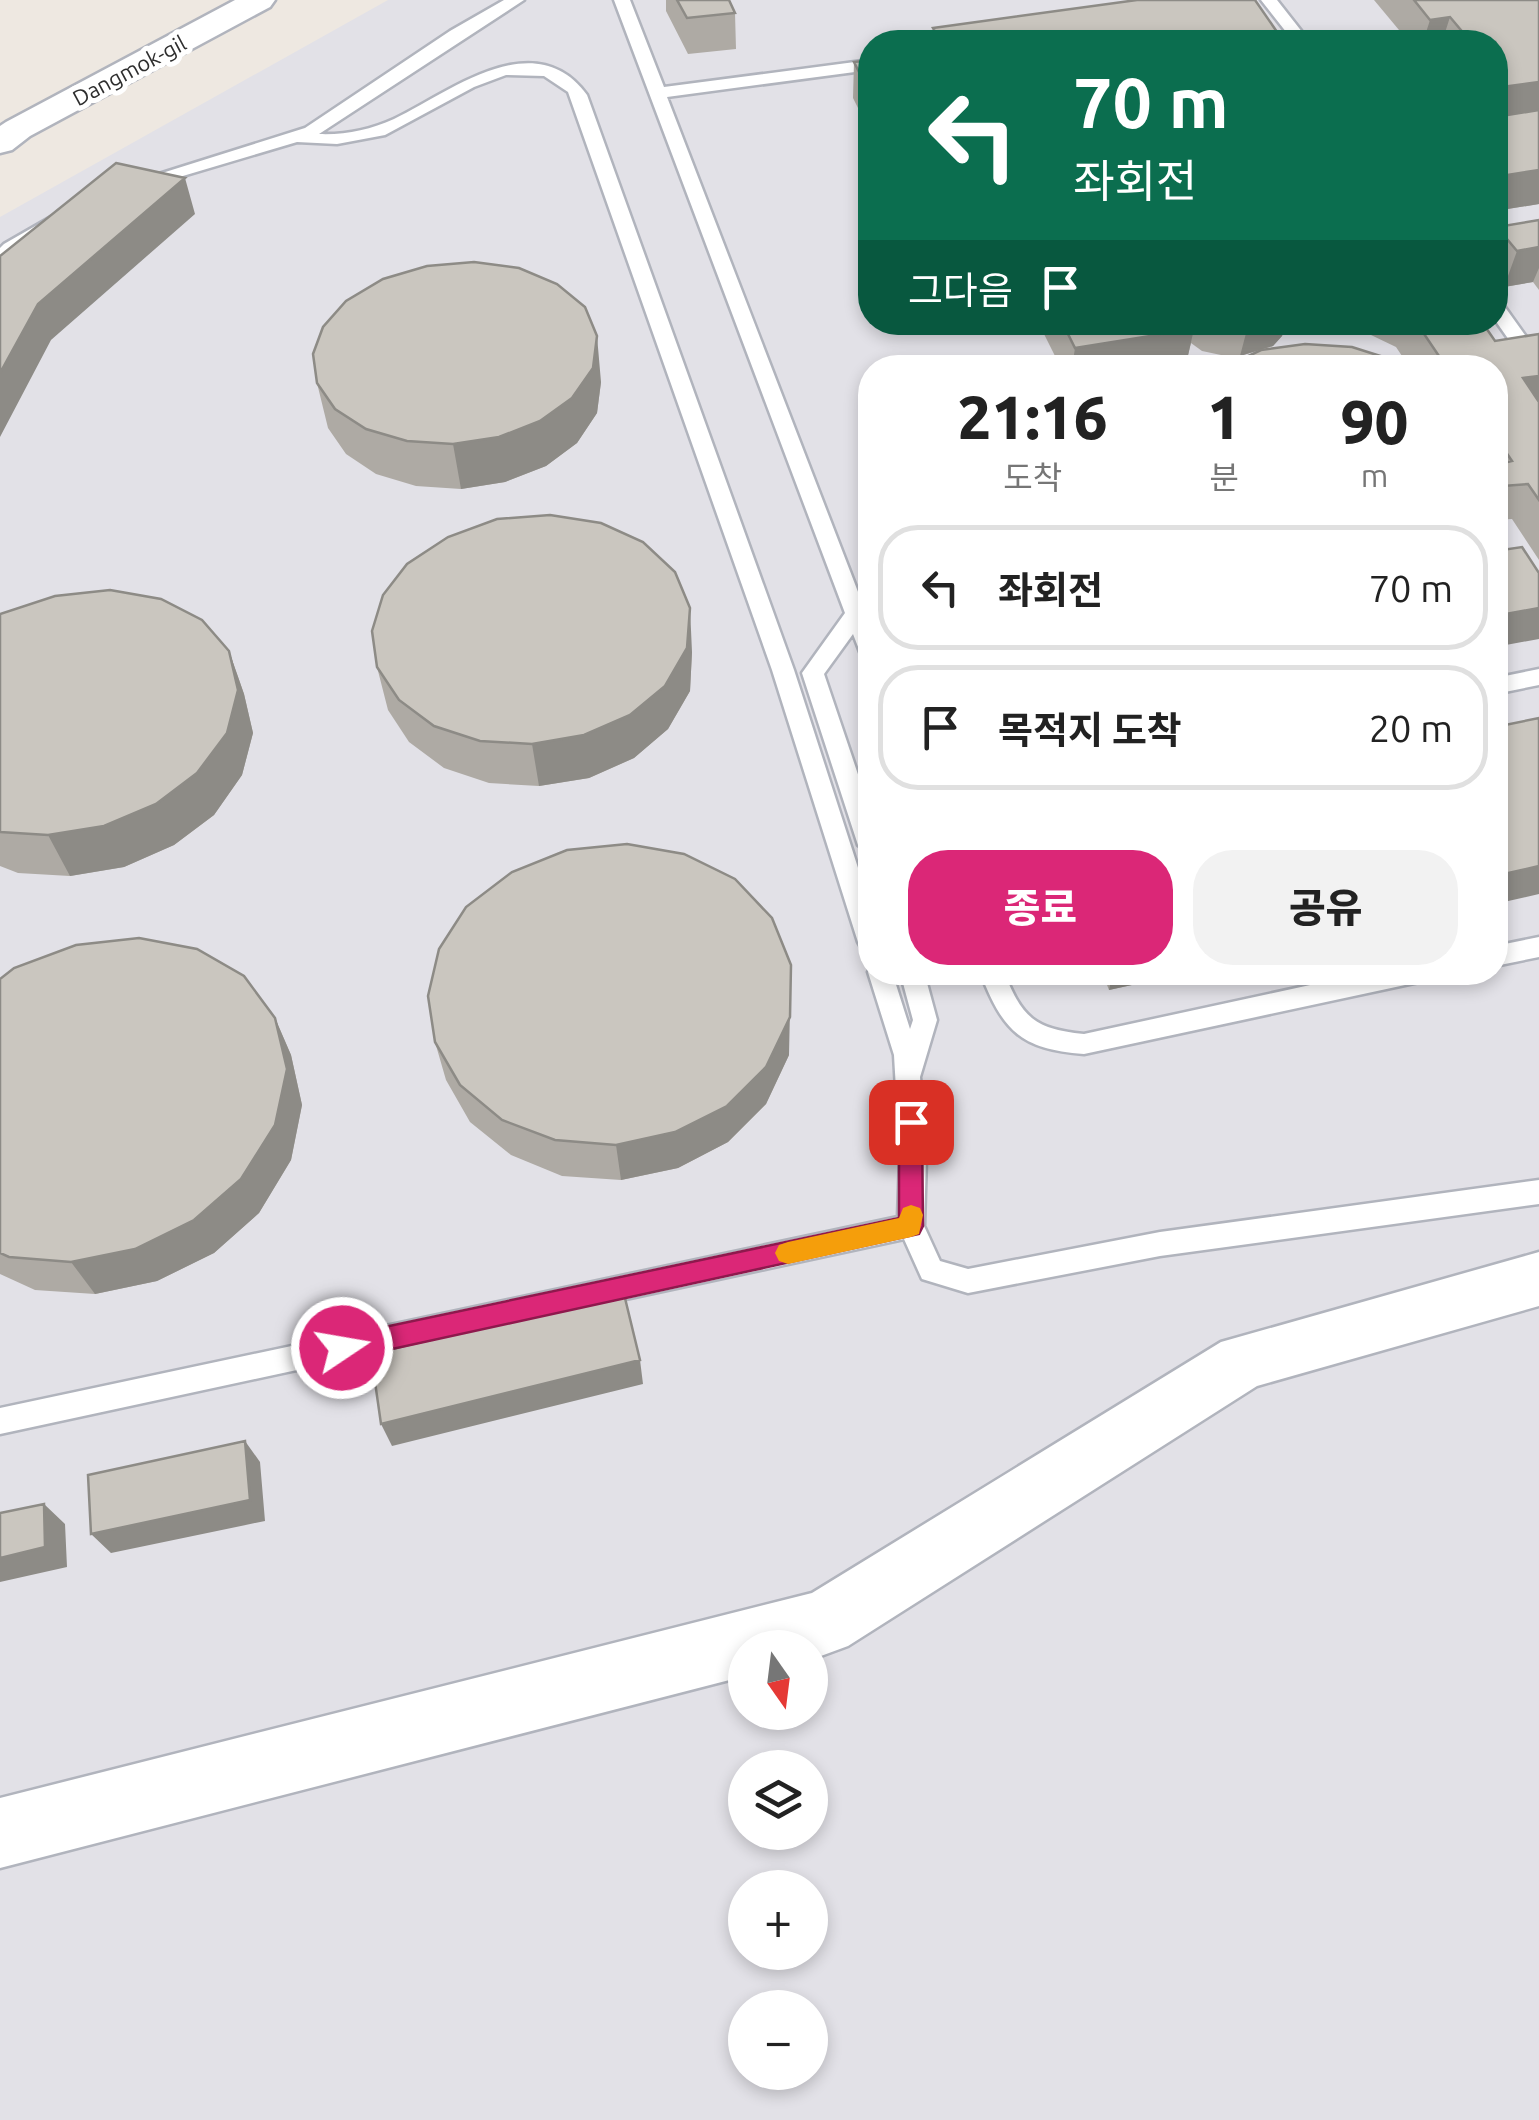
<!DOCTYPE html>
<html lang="ko">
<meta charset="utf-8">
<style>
:root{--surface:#fff;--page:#f2f2f2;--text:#222;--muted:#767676;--line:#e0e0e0;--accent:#db2777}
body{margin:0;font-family:Ubuntu,"Noto Sans KR",sans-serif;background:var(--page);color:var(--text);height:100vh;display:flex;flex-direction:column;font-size:38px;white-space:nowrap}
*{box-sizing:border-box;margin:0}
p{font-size:32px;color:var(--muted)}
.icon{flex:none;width:55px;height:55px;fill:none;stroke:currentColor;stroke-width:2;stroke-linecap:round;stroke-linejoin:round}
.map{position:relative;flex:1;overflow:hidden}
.sheet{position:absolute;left:858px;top:355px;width:650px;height:630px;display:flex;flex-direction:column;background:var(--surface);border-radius:40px;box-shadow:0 5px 15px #0003}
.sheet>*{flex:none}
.top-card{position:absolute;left:858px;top:30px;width:650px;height:305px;border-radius:40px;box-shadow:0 5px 15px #0003;background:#0b6e4f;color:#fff;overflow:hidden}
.needle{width:65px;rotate:166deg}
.controls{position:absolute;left:728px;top:1630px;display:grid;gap:20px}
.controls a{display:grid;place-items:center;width:100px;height:100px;border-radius:50%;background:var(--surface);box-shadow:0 5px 15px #0003;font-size:50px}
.pin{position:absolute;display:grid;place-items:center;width:85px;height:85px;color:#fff;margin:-42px;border-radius:20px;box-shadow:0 5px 15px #0006}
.me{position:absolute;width:110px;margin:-55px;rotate:78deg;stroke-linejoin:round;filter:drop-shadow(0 0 8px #0008)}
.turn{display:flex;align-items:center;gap:35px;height:210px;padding:0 50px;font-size:45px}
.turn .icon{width:130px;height:130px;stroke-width:2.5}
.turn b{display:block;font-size:70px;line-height:85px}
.then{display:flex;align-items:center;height:95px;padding:0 50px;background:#0003;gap:20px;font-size:38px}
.eta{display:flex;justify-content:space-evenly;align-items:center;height:170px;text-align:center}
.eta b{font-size:60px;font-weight:800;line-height:70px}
.cta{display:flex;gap:20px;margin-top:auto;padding:20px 50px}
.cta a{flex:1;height:115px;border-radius:40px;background:var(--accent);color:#fff;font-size:40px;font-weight:800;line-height:115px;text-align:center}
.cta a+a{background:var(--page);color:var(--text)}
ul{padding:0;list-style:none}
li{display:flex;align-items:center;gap:30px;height:125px;margin:0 20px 15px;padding:0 30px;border:5px solid var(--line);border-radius:40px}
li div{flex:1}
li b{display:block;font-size:38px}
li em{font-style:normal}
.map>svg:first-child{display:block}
</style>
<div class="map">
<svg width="1539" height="2120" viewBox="0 0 1539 2120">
<rect width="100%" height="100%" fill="#eee8e1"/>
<path fill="#e2e1e7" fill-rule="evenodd" d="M388,0H1539V2120H0V217ZM870,42H1495V322H870ZM870,368H1495V972H870ZM745,1648H810V1712H745ZM745,1768H810V1832H745ZM745,1888H810V1952H745ZM745,2008H810V2072H745Z"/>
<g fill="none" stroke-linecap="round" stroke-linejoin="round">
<g stroke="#b1b4bd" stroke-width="5">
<path id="lane" d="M504,0H524L319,134C345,135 370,130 394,119C450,92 535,23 587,95L794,670L870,905V952L862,949L858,942L772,670L568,92L544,76L506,75L474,87L385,135L337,144L297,142L139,189L124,185L305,128L450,31Z
M614,0H630L664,87L870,60V70L667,97L870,623V659L862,657L853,634L824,674L870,810V854L858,845L802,673L845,613Z
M1261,0H1277L1310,42H1294Z
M51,217L60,222L57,226L29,242L0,266V248L4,244Z
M1495,301L1502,303L1535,349V357H1521L1495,320Z
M1539,669V685L1495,694V678Z
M1539,937V957L1495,966V946Z
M870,968V972H892L910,1029L913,1020L900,972H924L937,1020L920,1077L926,1158L924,1226L940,1261L968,1269L1160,1232L1539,1180V1204L1160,1256L968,1293L922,1279L904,1239L0,1434V1408L898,1217L900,1158L894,1055L868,972Z
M980,972H1004C1022,1018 1035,1029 1084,1034L1370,972H1431L1428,979L1419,982L1084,1054C1020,1049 1003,1031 980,972Z"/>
</g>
<g stroke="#b1b4bd" stroke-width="5">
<path id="street" d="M235,0H275L270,7L30,136L12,150L0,153V126L6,122Z"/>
</g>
<g stroke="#b1b4bd" stroke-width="5">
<path id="secondary" d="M1539,1252V1306L1257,1386L848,1646L810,1660V1648H745V1676L0,1868V1798L812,1593L1221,1342Z"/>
</g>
<use href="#lane" fill="#fff" fill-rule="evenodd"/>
<use href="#street" fill="#fff" fill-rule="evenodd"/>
<use href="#secondary" fill="#fff" fill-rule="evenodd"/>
</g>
<path fill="#aeaaa4" d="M666,0H729L735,13L736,49L688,54L666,11Z
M1137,0L1284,42H932L933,28Z
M1374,0H1539V204L1495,211V42H1409Z
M870,60V113L861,114L853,98L854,62Z
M1539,220V290L1533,282L1504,287L1495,276V233L1497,227Z
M1038,322H1287L1282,336L1273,346L1240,356L1221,355L1202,351L1191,343L1186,364L1167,368H1061Z
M1363,322H1482L1495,341L1539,334V560L1512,519L1495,520V368H1410L1396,347L1371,335Z
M601,382L597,413L577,443L546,466L505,482L461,489L416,486L376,474L346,454L328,428L317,383Z
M0,614L229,651L244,694L253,733L242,775L214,815L174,845L124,867L70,876L18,873L0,866Z
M692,652L690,691L668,729L634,758L589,778L539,786L489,783L444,768L409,742L388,710L377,667Z
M1102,972H1191L1109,990Z
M0,979L275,1018L291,1055L302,1105L291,1160L259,1213L214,1253L157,1281L95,1294L35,1290L0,1274Z
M435,1042L789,1055L766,1104L728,1142L678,1168L621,1180L562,1176L511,1155L470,1122L446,1080Z"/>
<path fill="#8d8b86" d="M1450,17L1442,42H1423L1430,20Z
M1216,36L1215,42H1167Z
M870,77V113L861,114L862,78Z
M1539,82V116L1495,122V88Z
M1539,170V204L1495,211V177Z
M185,178L195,214L51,340L0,437V373L38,304Z
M1539,247V268L1533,282L1504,287L1517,251Z
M1249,322H1287L1282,336L1273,346L1240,356Z
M1194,329L1186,364L1167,368H1072L1075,348Z
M597,336L601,382L597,413L577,443L546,466L505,482L461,489L453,444Z
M1539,376V409L1523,378Z
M690,608L692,652L690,691L668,729L634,758L589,778L539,786L532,744Z
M1539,608V639L1495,647V616Z
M229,651L244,694L253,733L242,775L214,815L174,845L124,867L70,876L48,835Z
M1539,866V894L1495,904V876Z
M791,965L789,1055L766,1104L728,1142L678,1168L621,1180L616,1145Z
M1113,972H1191L1109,990Z
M275,1018L291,1055L302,1105L291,1160L259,1213L214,1253L157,1281L95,1294L71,1262Z
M640,1360L643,1384L392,1446L381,1424Z
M245,1441L260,1462L265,1521L111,1553L91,1534Z
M44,1504L65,1524L67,1567L0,1582V1558Z"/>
<path fill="#cac6bf" stroke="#8d8b86" stroke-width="2.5" d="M677,0H729L735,13L687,18Z
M1137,0H1255L1284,42H1221L1216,36L1167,42H941L933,28Z
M1414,0H1539V82L1495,88V42H1471L1450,17L1430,20Z
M870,60V77L862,78L854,62Z
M1539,110V170L1495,177V117Z
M116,163L185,178L38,304L0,373V256Z
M1539,220V247L1517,251L1497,227Z
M474,262L519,268L557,284L585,307L597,336L593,368L572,398L540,421L499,437L453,444L407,441L366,429L335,409L317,383L313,354L323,327L346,301L383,279L427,266Z
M1062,322H1191L1194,329L1075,348Z
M1416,322H1482L1495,341L1539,334V376L1523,378L1539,402V500L1528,484L1503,486L1495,473V465L1512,461L1495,436V368H1447Z
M1305,344L1352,347L1396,361L1406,368H1223L1261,350Z
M550,515L601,523L643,542L675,572L690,608L687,648L665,686L630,715L584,735L532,744L480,741L434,726L399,700L377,667L372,631L383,595L407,564L448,537L497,519Z
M1522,547L1539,573V608L1495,616V551Z
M110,590L161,599L202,620L229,651L238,690L227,733L197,773L156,804L104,826L48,835L0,832V614L55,596Z
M1539,718V866L1495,876V727Z
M627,844L684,854L735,879L772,918L791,965L790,1017L766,1067L727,1106L675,1132L616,1145L555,1140L502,1120L460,1085L435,1042L428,996L439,949L466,907L512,872L567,850Z
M139,938L197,949L244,976L275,1018L287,1069L275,1125L241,1179L194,1220L135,1249L71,1262L9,1257L0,1253V979L14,968L76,945Z
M624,1294L640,1360L381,1424L371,1354Z
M245,1441L250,1500L91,1534L88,1475Z
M44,1504L45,1547L0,1558V1513Z"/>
<path fill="#db2777" stroke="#8e194d" stroke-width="2.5" d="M911,1112L919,1115L922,1122L923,1226L919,1234L342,1360L333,1356L329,1348L333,1340L342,1336L899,1218V1122L903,1115Z"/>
<path fill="#f59e0b" d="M911,1205L920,1208L923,1215L919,1234L911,1237L788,1264L779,1261L775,1253L779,1245L788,1242L899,1218L903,1208Z"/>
<g text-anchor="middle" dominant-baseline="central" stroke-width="10" stroke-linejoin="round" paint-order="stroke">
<g font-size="22" fill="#2e2e2e" stroke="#fff">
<text transform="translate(129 70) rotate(-28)">Dangmok-gil</text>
</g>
</g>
</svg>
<div class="controls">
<a><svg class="needle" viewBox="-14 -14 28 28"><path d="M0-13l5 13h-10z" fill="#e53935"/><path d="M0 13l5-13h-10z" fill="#767676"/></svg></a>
<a><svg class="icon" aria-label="layers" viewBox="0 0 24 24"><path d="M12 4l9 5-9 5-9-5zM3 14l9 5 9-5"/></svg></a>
<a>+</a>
<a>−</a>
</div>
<div class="pin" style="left:911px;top:1122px;background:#d93025"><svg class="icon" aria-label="arrive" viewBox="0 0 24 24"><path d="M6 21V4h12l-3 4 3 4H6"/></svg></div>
<svg class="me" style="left:342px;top:1348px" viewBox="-20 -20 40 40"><circle r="17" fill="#db2777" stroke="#fff" stroke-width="3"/><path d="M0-11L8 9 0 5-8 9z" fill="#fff"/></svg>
<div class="top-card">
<div class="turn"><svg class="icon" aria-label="left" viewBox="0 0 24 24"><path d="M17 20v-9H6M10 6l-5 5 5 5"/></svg><div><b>70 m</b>좌회전</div></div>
<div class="then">그다음<svg class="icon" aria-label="arrive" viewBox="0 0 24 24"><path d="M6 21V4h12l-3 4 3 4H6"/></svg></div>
</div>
<section class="sheet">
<div class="eta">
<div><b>21:16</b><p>도착</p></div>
<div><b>1</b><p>분</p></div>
<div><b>90</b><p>m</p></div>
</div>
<ul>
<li><svg class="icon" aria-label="left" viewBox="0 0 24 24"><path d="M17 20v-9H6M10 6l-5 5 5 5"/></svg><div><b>좌회전</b></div><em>70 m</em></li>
<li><svg class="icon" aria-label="arrive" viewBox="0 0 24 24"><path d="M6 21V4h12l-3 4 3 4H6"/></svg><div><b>목적지 도착</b></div><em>20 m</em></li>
</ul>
<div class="cta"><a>종료</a><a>공유</a></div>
</section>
</div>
